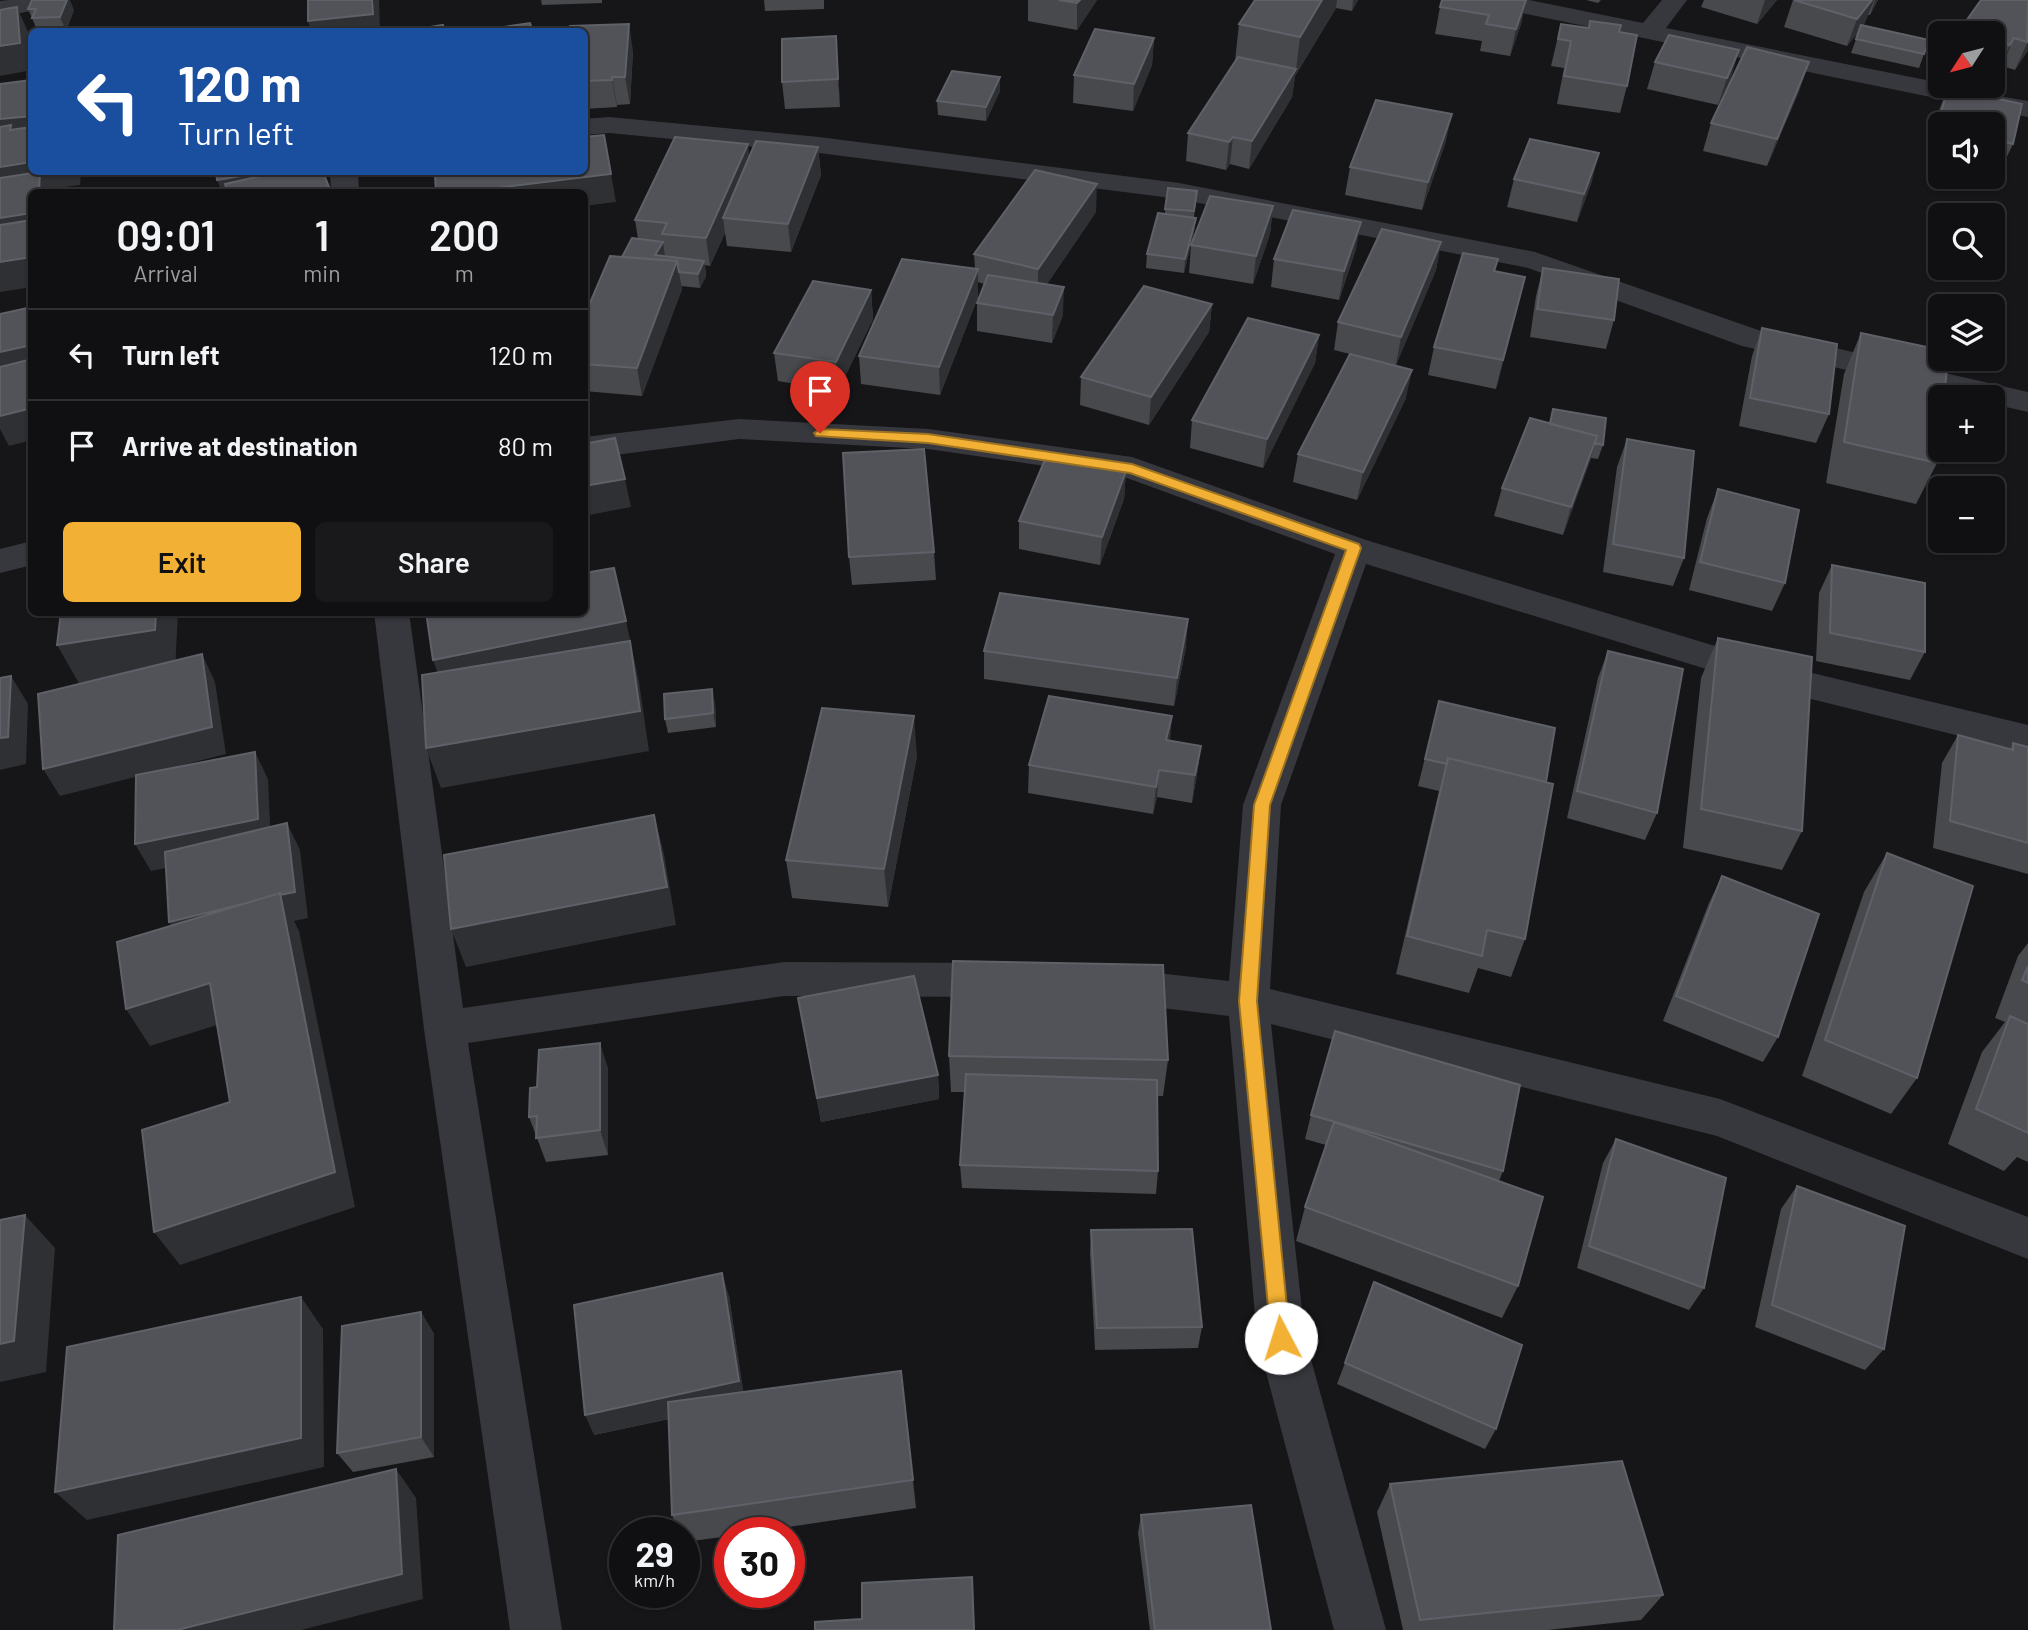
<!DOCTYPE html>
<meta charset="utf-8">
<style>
:root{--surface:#101012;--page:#19191b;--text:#f1f3f6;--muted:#9c9d9f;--line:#303032;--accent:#f2b134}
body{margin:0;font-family:Barlow,sans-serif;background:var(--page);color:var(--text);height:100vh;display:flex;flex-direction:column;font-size:26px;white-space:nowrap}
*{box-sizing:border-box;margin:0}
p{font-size:23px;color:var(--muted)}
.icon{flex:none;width:38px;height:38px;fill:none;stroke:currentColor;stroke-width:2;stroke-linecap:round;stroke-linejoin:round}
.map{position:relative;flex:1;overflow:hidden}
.sheet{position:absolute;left:28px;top:189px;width:560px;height:427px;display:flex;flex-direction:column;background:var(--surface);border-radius:10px;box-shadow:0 2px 5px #0004,0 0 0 2px var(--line)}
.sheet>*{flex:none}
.guide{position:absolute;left:28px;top:28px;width:560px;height:147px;border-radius:10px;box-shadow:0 2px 5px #0004,0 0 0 2px var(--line);background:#1a4fa0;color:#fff;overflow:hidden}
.needle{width:46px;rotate:234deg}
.buttons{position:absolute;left:1928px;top:21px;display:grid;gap:14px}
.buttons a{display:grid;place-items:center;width:77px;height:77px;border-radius:10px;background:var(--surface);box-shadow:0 2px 5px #0004,0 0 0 2px var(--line);font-size:35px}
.speed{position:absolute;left:609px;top:1517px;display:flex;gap:14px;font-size:35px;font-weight:700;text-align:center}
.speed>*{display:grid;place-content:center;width:91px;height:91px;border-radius:50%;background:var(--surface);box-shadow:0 2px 5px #0004,0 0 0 2px var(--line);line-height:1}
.speed small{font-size:18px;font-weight:400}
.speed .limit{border:10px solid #d22;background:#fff;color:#111}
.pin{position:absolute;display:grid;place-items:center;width:60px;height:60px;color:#fff;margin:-72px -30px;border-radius:50% 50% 50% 0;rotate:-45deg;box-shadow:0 0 7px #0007}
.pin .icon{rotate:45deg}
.me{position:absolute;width:77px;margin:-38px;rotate:355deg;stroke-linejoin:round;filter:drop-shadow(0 0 5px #0008)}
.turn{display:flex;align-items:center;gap:24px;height:147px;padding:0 35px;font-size:32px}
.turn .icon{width:91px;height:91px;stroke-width:2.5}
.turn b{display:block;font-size:49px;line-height:60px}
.eta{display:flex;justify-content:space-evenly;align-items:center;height:119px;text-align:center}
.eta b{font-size:42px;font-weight:600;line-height:49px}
.button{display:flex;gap:14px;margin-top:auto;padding:14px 35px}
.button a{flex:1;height:80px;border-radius:10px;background:var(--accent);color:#111;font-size:28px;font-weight:600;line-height:80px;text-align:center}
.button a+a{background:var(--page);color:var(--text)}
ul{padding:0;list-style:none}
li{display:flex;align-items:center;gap:21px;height:91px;padding:0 35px;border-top:2px solid var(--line)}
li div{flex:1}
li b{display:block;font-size:26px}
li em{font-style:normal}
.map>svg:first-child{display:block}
</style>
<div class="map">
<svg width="2028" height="1630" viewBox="0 0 2028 1630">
<rect width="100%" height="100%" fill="#161618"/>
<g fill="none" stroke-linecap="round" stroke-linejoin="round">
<path fill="#37383d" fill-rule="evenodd" d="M9,0H65L62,5L0,17V1Z
M1480,0H1529L1643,23L1662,0H1687L1666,28L1941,83V86L2028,101V117L1492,7L1483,5Z
M609,117L819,137L1179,183L1535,252L1761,331L2028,392V412L1993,404V397H1964L1742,346L1528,268L1179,199L819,153L609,133L584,135V119Z
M330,172H358L359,192H331Z
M739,419L928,429L1132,457L1366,540L1771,663L2028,725V753L1771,689L1366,564L1281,805L1270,989L1720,1099L2028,1217V1259L1717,1136L1271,1024L1305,1338L1386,1630H1334L1257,1338L1229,1016L1112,1002L1097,997L1091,985L1097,973L1112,968L1229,981L1243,805L1335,554L1127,478L928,449L739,439L584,459V437Z
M32,541V565L0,573V549Z
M374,612H409L463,1008L784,962L1003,963L1018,968L1024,980L1018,992L1003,997L784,996L468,1043L562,1630H510L424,1029Z"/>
</g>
<path fill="#47494d" d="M541,0H602V3L542,5Z
M764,0H824V9L765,11Z
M1028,0H1097L1077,30L1028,21Z
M1255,0H1358L1352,11L1336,8L1295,76L1292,97L1249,169L1230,164L1226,170L1186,161L1188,133L1235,61L1239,24Z
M1526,0L1521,24L1510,56L1480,51L1482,41L1435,34L1440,7Z
M1586,0H1601L1598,3Z
M1704,0H1777L1757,24L1701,7Z
M1793,0H1878L1870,15H1868L1863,26L1924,54L1919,68L1851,53L1859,31L1847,46L1784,27Z
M2028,0V50L2015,70L2002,66L1998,72L1993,70V33H1960L1964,24Z
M28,9L74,10L66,31L38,32Z
M1561,24L1619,32L1627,86L1620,113L1557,104L1564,68L1551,66Z
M584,32L633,51L630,104L617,105V107L584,109Z
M836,36L840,107L785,109L782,82Z
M1154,38L1152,65L1133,111L1073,103L1074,75Z
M1655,62L1731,78L1718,105L1647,89Z
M1948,88L2022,104L2013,144L2000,171L1993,170V124H1941V158L1926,154L1937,115Z
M1800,89L1767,166L1703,151L1711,123Z
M1000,91L986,121L938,115L937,101Z
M1446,141L1422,210L1345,195L1350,167Z
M818,147L821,175L791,252L727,246L725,233L710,266L705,265L706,276L700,288L681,286L682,289L642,396L584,391V317L622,257L638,239L635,220L749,156Z
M1514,179L1592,181L1577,222L1507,207Z
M1197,191L1194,217L1196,218L1194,232L1184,273L1146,268L1147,254L1165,214V209Z
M1273,206L1270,234L1253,284L1189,273L1191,245Z
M1096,212L1047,284L1063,315L1052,343L977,331V303L984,284L978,282V297L940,395L861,384L859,356L975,269L974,254Z
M1441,242L1436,270L1396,365L1366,358L1406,398L1357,500L1293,482L1298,454L1350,354L1334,350L1338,322Z
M1356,249L1339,300L1271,287L1274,259Z
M1498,259L1495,271L1518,305L1496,389L1428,375L1434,347Z
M1543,268L1614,320L1606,349L1530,337L1536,296Z
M871,290L873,319L838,391L778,381L774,353Z
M1212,304L1209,332L1149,425L1080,405L1081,377Z
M1762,328L1829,414L1816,443L1739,426L1752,356Z
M1861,333L1937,463L1916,504L1826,483L1844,374Z
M1319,335L1315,363L1263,468L1190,448L1192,420Z
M1553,409L1603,445L1598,459L1591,458L1563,535L1494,516L1502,488L1549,423Z
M1627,439L1684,558L1673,586L1603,572L1617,467Z
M1126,471L1124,499L1100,565L1019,549V521Z
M1718,489L1785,583L1772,611L1689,590L1707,518Z
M934,552L936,580L852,585L849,557Z
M1832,565L1925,652L1910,680L1816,661L1819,593Z
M1718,638L1802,831L1782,870L1683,848L1701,678Z
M1186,647L1174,706L984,679V651Z
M1608,651L1657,813L1645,840L1567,818L1598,678Z
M1439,701L1546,782L1525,939L1511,977L1478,968L1469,993L1396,974L1439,791L1418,786Z
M715,703L716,727L668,733L665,719Z
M1958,735L2010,749L2013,743L2028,747V874L1933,848L1942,763Z
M1170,741L1201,746L1197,774L1192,803L1157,797L1153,814L1028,793L1029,765Z
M917,756L888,907L792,898L786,860Z
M1887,853L1917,1078L1891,1114L1802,1076L1864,892Z
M1722,876L1778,1037L1763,1062L1663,1021L1709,903Z
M2028,943V1162L2017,1157L2004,1171L1948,1144L1982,1052L2005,1022L1995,1018L2018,956Z
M798,998L938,1075L939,1099L821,1122Z
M949,1056L1168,1060L1163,1096H1157L1158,1171L1156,1194L962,1188L960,1165L965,1092H951Z
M608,1068V1155L546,1162L529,1117L537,1087Z
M1311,1115L1503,1171L1499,1181L1518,1286L1502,1318L1296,1241L1305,1207L1326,1145L1305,1139Z
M1616,1139L1704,1288L1689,1310L1577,1268L1603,1163Z
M1797,1186L1884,1349L1865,1370L1755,1327L1781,1209Z
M1091,1230L1202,1327L1198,1348L1095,1350L1090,1253Z
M729,1296L743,1392L901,1371L916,1508L748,1533H730V1536L684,1542V1533H679L672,1515L669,1419L594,1435Z
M421,1312L434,1334V1457L353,1472L337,1453Z
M1345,1363L1496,1429L1485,1449L1337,1384Z
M1390,1484L1663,1595L1641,1620L1548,1630H1403L1377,1512Z
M1141,1515L1271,1630H1150L1138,1533Z"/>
<path fill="#2f3033" d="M67,0H70L74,10L66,31L60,17Z
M372,0H379L380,32H311L308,21Z
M1080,0H1097L1077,30V3Z
M1322,0H1337L1336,8L1295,76L1292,97L1249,169L1252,141L1296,70L1300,37Z
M1353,0H1358L1352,11Z
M1526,0L1521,24L1510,56L1516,29Z
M1765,0H1777L1757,24Z
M1872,0H1874L1865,23L1847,46L1857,19Z
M1875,0H1878L1870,15Z
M17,7L29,34L32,70L0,76V46Z
M629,24L633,51L630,104L625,77Z
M836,36L838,63L840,107L838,79Z
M1154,38L1152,65L1133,111L1134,84Z
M2014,38L2002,66L1998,72L2010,45Z
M2028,41V50L2015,70Z
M1739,50L1731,78L1718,105L1727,78Z
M1809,62L1800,89L1767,166L1777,139Z
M612,77L617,105V107L612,80Z
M1000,77V91L986,121V107Z
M1452,114L1446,141L1422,210L1428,182Z
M32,116V145L0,148V119Z
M604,135L616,202L584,206V192H464Z
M1233,137L1230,164L1226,170L1229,142Z
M748,144L751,171L723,218L725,233L710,266L706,238Z
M818,147L821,175L791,252L788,224Z
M1599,153L1592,181L1577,222L1584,194Z
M32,162V172H81L80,185L48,189L49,192L0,197V167Z
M265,172H303V192H222L217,180Z
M1097,184L1096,212L1038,297V269Z
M1273,206L1270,234L1253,284L1256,256Z
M32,213V243L0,248V218Z
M1196,218L1194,232L1184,273L1185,259Z
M1361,222L1356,249L1339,300L1344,271Z
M663,242L665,256L655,255Z
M1441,242L1436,270L1396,365L1401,337Z
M32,257V287L0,292V262Z
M677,261L682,289L642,396L637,368Z
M704,261L706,276L700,288L698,274Z
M978,269V297L940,395L939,367Z
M1525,277L1518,305L1496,389L1503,360Z
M1064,287L1063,315L1052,343L1053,315Z
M871,290L873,319L838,391L836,362Z
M1212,304L1209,332L1149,425L1151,397Z
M1319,335L1315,363L1263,468L1267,439Z
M32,345V376L0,383V352Z
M1412,370L1406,398L1357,500L1363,472Z
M32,408V440L9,446L0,429V416Z
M1597,436L1589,464L1563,535L1571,507Z
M1126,471L1124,499L1100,565L1102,537Z
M625,479L631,507L584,516V486Z
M156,612H178L175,670L80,685L57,645Z
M1188,619L1186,647L1174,706L1177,678Z
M626,621L639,682L649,751L441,788L426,748L443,688L433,660Z
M202,654L215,682L226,754L60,796L43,769Z
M11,676L28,704L26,764L0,770V738Z
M712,689L715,703L716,727L713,713Z
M914,716L917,756L888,907L884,869Z
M1172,716L1170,744L1166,740Z
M1201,746L1197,774L1192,803L1195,775Z
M255,752L268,779L271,846L151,871L135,844Z
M1159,770L1157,797L1153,814L1156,787Z
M654,815L664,854L676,925L466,967L451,929Z
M287,823L300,850L308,918L294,921L299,931L355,1207L180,1265L154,1232L335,1172L286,924L185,948L169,922Z
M210,983L233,1020L150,1046L126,1009Z
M600,1043L608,1068V1155L600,1130Z
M938,1075L939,1099L821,1122L817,1098Z
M25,1215L55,1248L46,1372L0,1382V1344Z
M722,1273L729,1296L745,1402L594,1435L585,1415Z
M301,1297L323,1329L324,1467L87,1520L55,1492Z
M421,1312L434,1334V1457L421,1437Z
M396,1469L416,1498L423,1599L301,1630H177Z"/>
<path fill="#525359" stroke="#5f6168" stroke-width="2" d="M32,0H67L60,17L32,18L36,9H28Z
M308,0H372L373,14L308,21Z
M1059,0H1080L1077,3Z
M1255,0H1322L1300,37L1239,24Z
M1442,0H1526L1516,29L1486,24L1489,15L1440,7Z
M1794,0H1872L1857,19Z
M1981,0H2028L2027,42L2014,38L2010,45L1993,40V33H1986L1988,31L1964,24Z
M17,7L20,43L0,46V10Z
M1590,21L1621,25L1619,32L1637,35L1627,86L1564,76L1571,41L1558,39L1561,24L1589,28Z
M530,23L533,32H471Z
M629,24L625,77H612V80L584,81V32H569L570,26Z
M443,25L445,32H400Z
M1861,25L1929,40L1924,54L1856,39Z
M1095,29L1154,38L1134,84L1074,75Z
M1669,35L1739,50L1727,78L1655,62Z
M836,36L838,79L782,82V39Z
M1747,47L1809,62L1777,139L1711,123Z
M1238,57L1296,69L1252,141L1233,137L1229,142L1188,133Z
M952,71L1000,77L986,107L937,101Z
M32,80V116L0,119V84Z
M1948,88L2022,104L2013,144L1993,139V124H1941V127H1937Z
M1376,100L1452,114L1428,182L1350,167Z
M11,125L10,130L32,127V162L0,167V127Z
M604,135L611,174L464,192H436L435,175H439V172H584V137Z
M675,137L748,144L706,238L662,234L667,223L635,220Z
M1530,139L1599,153L1584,194L1514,179Z
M756,141L818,147L788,224L723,218Z
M1035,170L1097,184L1038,269L974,254Z
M40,172L39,192H32V213L0,218V178Z
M216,172H265L217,180Z
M279,172H323L331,192H228L225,184Z
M224,188L225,192H201Z
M1168,188L1197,191L1194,211L1165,209Z
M1210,196L1273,206L1256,256L1191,245Z
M1293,210L1361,222L1344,271L1274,259Z
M1158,213L1196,218L1185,259L1147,254Z
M32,220V257L0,262V225Z
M1382,229L1441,242L1401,337L1338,322Z
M632,238L663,242L655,255L704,261L698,274L679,272L677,261L622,257Z
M1463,253L1498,259L1494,271L1525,277L1503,360L1434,347Z
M610,256L677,261L637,368L584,364V317Z
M902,259L978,269L939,367L859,356Z
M1543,268L1619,279L1614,320L1537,309Z
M988,275L1064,287L1053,315L977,303Z
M813,281L871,290L836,362L774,353Z
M1144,286L1212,304L1151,397L1081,377Z
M32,307V345L0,352V314Z
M1248,318L1319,335L1267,439L1192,420Z
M1762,328L1837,344L1829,414L1750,398Z
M1861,333L1941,350V359H1948L1944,397H1941V426L1937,463L1844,442Z
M1350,354L1412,370L1363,472L1298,454Z
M32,359V408L0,416V367Z
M1553,409L1606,418L1603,445L1595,443L1597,436L1550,424Z
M1530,418L1597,436L1571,507L1502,488Z
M615,438L625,479L584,486V444Z
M1627,439L1694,451L1684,558L1613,544Z
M924,449L934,552L849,557L843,453Z
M1047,455L1126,471L1102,537L1019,521Z
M1718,489L1799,510L1785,583L1700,562Z
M1832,565L1925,583V652L1830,633Z
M614,568L626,621L433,660L426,612H584V573Z
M1000,593L1188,619L1177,678L984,651Z
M61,612H156L155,630L57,645Z
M1718,638L1812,657L1802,831L1701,809Z
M630,641L640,711L426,748L422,675Z
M1608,651L1683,669L1657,813L1577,791Z
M202,654L212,727L43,769L38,694Z
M11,676L8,737L0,738V678Z
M712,689L713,713L665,719L664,694Z
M1049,696L1172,716L1166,740L1201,746L1195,775L1159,770L1156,787L1029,765Z
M1439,701L1555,728L1546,782L1448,758L1447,764L1425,759Z
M822,708L914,716L884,869L786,860Z
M1958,735L2013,750V743L2028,747V843L1950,821Z
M255,752L258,819L135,844L136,775Z
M1448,758L1553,784L1525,939L1487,930L1482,956L1407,936Z
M654,815L667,887L451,929L444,855Z
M287,823L295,892L280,895V893L243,904L169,922L165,852Z
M1887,853L1973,886L1917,1078L1825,1040Z
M1722,876L1819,914L1778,1037L1676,996Z
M280,893L335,1172L154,1232L142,1130L230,1102L210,983L126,1009L117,942Z
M953,961L1163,965L1168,1060L949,1056Z
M2028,966V983L2022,980Z
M914,976L938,1075L817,1098L798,998Z
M2010,1016L2028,1024V1133L1976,1109Z
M1335,1031L1520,1085L1503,1171L1311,1115Z
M600,1043V1130L536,1138L537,1116L529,1117L530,1088L537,1087L539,1050Z
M966,1074L1157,1080L1158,1171L960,1165Z
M1334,1122L1543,1197L1518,1286L1305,1207Z
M1616,1139L1726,1178L1704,1288L1589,1246Z
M1797,1186L1905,1226L1884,1349L1772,1305Z
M25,1215L14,1341L0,1344V1220Z
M1192,1229L1202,1327L1097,1328L1091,1230Z
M722,1273L739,1381L585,1415L574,1305Z
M1374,1282L1522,1345L1496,1429L1345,1363Z
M301,1297V1438L55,1492L67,1347Z
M421,1312V1437L337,1453L342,1326Z
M901,1371L913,1480L672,1515L668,1402Z
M1622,1461L1663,1595L1420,1620L1390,1484Z
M396,1469L402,1574L177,1630H114L118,1535Z
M1251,1505L1271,1630H1155L1141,1515Z
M972,1577L974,1630H815V1622L862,1619V1583Z"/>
<path fill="#f2b134" stroke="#9d7322" stroke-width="2" d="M820,429L928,434L1132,464L1359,544L1361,548L1270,805L1257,1001L1290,1338L1288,1344L1281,1347L1274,1344L1271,1338L1239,1001L1254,805L1346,550L1130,473L928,443L816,436L814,433Z"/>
</svg>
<div class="buttons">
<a><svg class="needle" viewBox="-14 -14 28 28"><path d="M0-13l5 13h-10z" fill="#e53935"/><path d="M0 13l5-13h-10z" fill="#9c9d9f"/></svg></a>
<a><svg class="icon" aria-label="sound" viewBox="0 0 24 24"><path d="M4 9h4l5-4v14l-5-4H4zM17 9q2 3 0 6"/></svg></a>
<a><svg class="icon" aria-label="search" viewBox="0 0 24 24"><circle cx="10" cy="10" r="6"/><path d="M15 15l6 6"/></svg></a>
<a><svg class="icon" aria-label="layers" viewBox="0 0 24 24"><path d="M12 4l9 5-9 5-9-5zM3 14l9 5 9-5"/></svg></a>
<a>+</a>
<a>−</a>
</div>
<div class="speed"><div>29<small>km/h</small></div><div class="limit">30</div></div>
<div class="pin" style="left:820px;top:433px;background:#d93025"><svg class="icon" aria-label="arrive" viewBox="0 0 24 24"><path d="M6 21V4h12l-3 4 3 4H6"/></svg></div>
<svg class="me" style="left:1281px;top:1338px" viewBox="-20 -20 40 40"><circle r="19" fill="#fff"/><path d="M0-13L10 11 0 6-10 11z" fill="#f2b134"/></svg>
<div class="guide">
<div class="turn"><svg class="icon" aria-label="left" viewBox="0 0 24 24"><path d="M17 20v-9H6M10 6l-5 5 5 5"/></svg><div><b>120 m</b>Turn left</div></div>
</div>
<section class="sheet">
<div class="eta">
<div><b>09:01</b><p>Arrival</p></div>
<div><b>1</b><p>min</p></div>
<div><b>200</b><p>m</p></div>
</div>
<ul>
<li><svg class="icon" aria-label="left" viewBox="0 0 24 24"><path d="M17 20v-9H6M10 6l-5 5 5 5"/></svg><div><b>Turn left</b></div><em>120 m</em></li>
<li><svg class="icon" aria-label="arrive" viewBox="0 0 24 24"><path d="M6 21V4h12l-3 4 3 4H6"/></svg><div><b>Arrive at destination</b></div><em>80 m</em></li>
</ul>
<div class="button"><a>Exit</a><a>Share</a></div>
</section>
</div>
